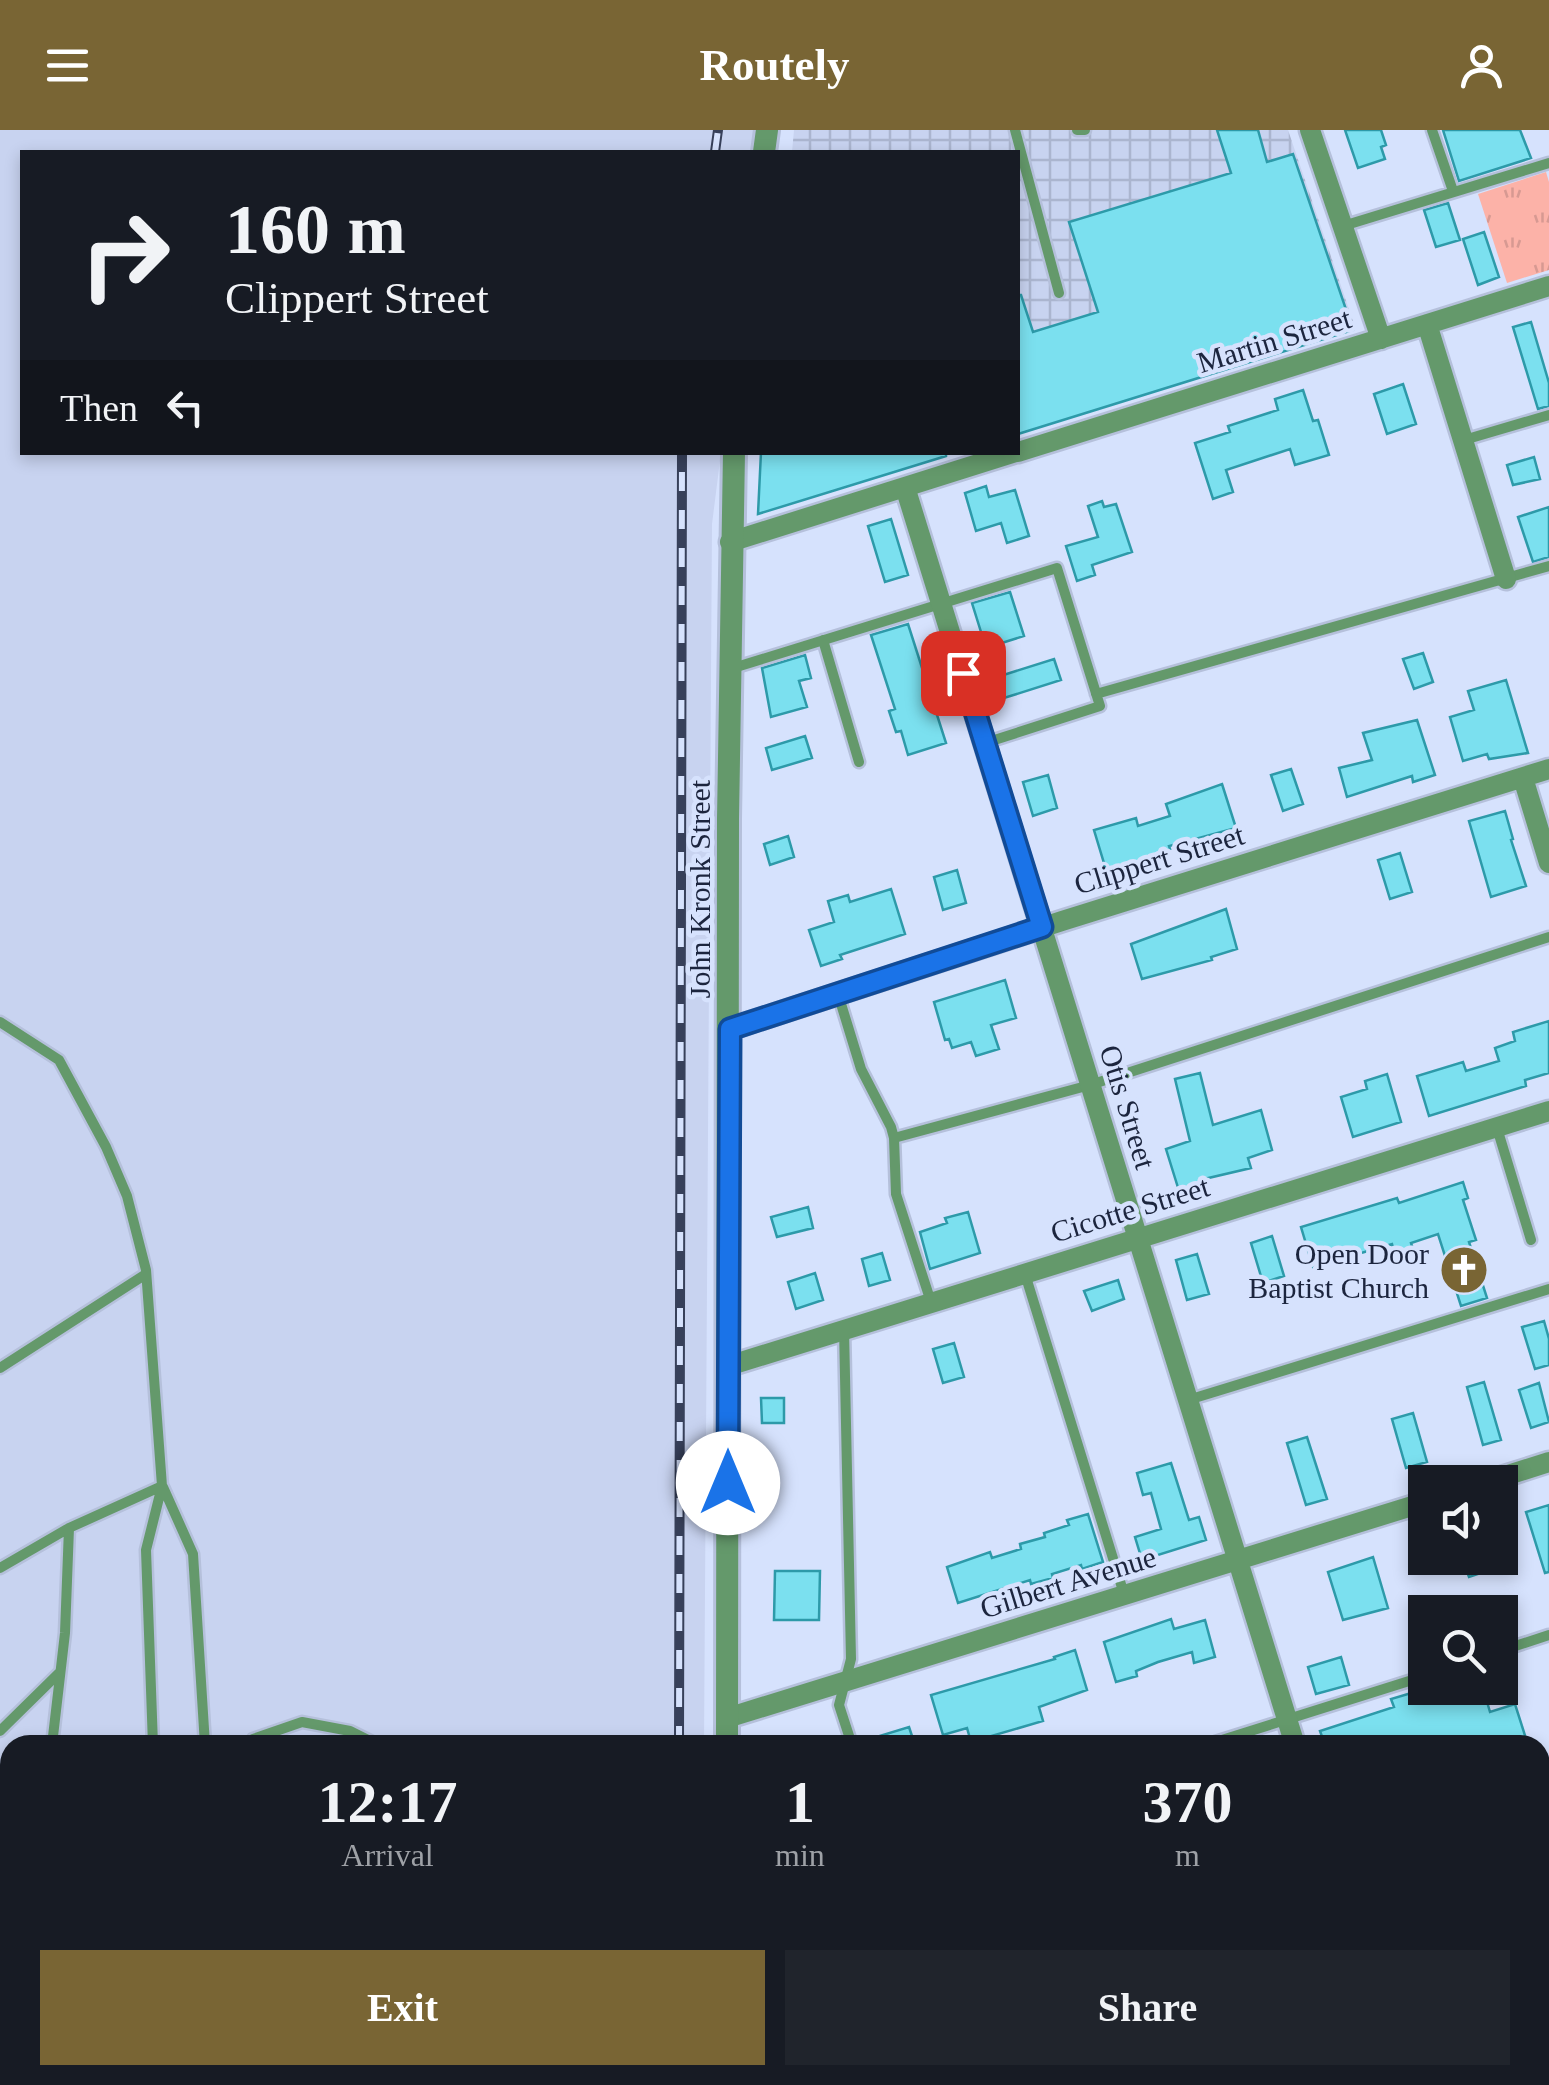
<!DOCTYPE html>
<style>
:root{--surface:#171b24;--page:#20242c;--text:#f1f3f6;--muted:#9ea1a6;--accent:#796534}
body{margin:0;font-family:Georgia,serif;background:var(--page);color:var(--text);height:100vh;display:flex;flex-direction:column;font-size:38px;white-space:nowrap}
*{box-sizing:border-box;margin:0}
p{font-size:32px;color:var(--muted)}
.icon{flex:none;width:55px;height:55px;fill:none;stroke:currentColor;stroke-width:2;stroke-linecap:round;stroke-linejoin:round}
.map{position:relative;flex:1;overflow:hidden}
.details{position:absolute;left:0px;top:1605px;width:1550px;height:350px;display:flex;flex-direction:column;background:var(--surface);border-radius:30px 30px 0 0;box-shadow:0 5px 15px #0003}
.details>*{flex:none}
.banner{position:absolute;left:20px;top:20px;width:1000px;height:305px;border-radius:0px;box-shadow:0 5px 15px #0003;background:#171b24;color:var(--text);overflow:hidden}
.controls{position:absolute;left:1408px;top:1335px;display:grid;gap:20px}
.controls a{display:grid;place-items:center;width:110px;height:110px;border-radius:0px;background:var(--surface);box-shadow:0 5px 15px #0003;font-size:50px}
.pin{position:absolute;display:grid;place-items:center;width:85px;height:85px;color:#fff;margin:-42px;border-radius:20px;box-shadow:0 5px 15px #0006}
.me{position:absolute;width:110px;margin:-55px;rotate:0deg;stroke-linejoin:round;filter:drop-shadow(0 0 8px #0008)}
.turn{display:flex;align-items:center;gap:35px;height:210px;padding:0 40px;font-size:45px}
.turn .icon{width:130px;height:130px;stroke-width:2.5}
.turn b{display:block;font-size:70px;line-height:85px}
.then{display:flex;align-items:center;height:95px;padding:0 40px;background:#0003;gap:20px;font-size:38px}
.eta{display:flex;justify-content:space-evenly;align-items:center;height:170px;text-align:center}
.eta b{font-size:60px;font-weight:700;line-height:70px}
.button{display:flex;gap:20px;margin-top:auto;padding:20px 40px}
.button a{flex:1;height:115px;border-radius:0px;background:var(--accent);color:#fff;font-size:40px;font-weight:700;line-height:115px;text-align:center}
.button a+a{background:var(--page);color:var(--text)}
header{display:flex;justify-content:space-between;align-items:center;height:130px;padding:0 40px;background:var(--accent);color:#fff;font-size:45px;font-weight:700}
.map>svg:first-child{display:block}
</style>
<header><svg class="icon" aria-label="menu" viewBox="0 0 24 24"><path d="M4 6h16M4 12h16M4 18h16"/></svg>Routely<svg class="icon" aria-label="person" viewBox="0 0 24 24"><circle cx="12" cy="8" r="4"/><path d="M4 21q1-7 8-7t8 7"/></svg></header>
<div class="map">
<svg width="1549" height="1955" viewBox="0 0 1549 1955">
<defs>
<pattern id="industrial-grid" width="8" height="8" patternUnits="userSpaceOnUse" patternTransform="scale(2.5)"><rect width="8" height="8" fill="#c8d3f0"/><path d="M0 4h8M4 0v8" fill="none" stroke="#abb5cf"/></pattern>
<pattern id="grass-tufts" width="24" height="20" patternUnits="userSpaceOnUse" patternTransform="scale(2.5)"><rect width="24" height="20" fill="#fcb2a8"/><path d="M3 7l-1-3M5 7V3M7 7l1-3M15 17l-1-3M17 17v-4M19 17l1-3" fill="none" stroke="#d79992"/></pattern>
</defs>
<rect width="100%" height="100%" fill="#d6e2fd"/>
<path fill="#c8d3f0" d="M0,0H763L760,22H22V322L721,323L712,394L704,1615H10V1945H603L571,1955H0Z"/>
<path fill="url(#industrial-grid)" d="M794,0H1288L1355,197L1018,303V22H792Z"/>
<path fill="url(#grass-tufts)" d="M1546,42L1549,52V140L1507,153L1478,64Z"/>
<path fill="#7be0ef" stroke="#2d9aa9" stroke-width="2.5" d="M1217,0H1258L1267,32L1293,24L1353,200L1018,304V165H1021L1033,202L1098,182L1069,92L1231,43Z
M1345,0H1381L1386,15L1381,17L1385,29L1358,38Z
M1443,0H1520L1531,28L1459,51Z
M1448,73L1460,110L1436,117L1424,80Z
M1484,102L1499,147L1478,155L1463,109Z
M1531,192L1549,253V276L1538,279L1513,197Z
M1403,254L1416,294L1387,304L1374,264Z
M1303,260L1313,291L1318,290L1329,325L1295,335L1290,319L1226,340L1233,362L1213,369L1195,313L1230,302L1228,296L1278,280L1275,269Z
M761,322H946V326L758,384Z
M1534,327L1540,349L1513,355L1507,335Z
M986,356L989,367L1015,360L1029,406L1007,413L1001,393L976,401L965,363Z
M1102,371L1104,377L1116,374L1132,422L1092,435L1095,445L1077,451L1066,416L1098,407L1088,376Z
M1549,377V427L1533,432L1518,387Z
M891,389L908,445L885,452L868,396Z
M1010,462L1024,506L986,518L972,473Z
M908,494L946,613L908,625L901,601L896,602L889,581L895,579L871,505Z
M1423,523L1433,552L1414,559L1403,529Z
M805,525L811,548L799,551L807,577L771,587L762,538Z
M1054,529L1061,550L1004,568L997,547Z
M1506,550L1528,623L1489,629L1487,624L1463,631L1450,587L1474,580L1468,561Z
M1417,590L1435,645L1413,652L1412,646L1347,667L1339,638L1372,630L1363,603Z
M805,606L812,628L772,640L766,618Z
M1291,639L1303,674L1283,681L1271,645Z
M1048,645L1057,678L1033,686L1023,652Z
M1222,654L1236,698L1169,716L1170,719L1107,743L1094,700L1136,688L1138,696L1170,686L1166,674Z
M1505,681L1513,709L1511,710L1526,756L1491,767L1469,691Z
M788,706L794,727L770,735L764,714Z
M1400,723L1412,762L1390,769L1378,730Z
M957,740L966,773L943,780L934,747Z
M891,759L905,804L840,825L842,829L821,836L809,800L834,792L828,771L848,765L850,772Z
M1226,779L1237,819L1211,827L1212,830L1142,849L1131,814Z
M1005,850L1016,888L991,895L999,919L976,926L971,912L952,918L949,909L945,910L934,872Z
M1549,891V943L1525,950L1526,956L1429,986L1417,946L1463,932L1466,941L1499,931L1495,918L1515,911L1513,902Z
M1200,943L1213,995L1261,980L1272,1020L1248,1028L1251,1038L1200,1050L1202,1057L1180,1064L1166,1019L1190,1011L1175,949Z
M1387,944L1401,992L1353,1007L1341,967L1367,959L1365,951Z
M1463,1052L1468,1068L1463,1070L1476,1110L1469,1112L1487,1168L1461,1176L1438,1104L1411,1113L1413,1119L1395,1125L1392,1114L1313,1137L1301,1097L1397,1068L1399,1073Z
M808,1077L813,1098L777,1107L771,1087Z
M968,1082L980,1123L930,1139L920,1102L947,1093L945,1088Z
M1272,1106L1284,1146L1263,1153L1251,1113Z
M882,1123L890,1150L869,1156L862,1129Z
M1197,1124L1209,1164L1187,1170L1176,1130Z
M815,1143L823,1170L796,1179L788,1152Z
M1118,1150L1124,1169L1092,1181L1084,1161Z
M1544,1191L1549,1209V1235L1535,1239L1522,1197Z
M954,1213L964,1247L943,1253L933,1219Z
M1484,1252L1501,1310L1483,1315L1467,1257Z
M1539,1253L1549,1292L1531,1298L1519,1260Z
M761,1268H784V1293H762Z
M1413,1283L1427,1332L1406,1338L1392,1289Z
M1307,1307L1327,1369L1306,1375L1287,1313Z
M1171,1333L1189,1390L1199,1387L1206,1410L1142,1430L1135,1407L1161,1399L1151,1363L1143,1365L1137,1343Z
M1549,1375V1442L1545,1443L1526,1382Z
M1088,1384L1103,1432L1082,1439L1081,1435L1052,1444L1053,1448L1031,1454L1030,1450L958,1473L947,1437L990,1422L992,1428L1021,1419L1020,1414L1045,1407L1044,1403L1069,1395L1067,1390Z
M1373,1427L1388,1478L1343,1490L1328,1442Z
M1462,1428H1513L1514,1432L1469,1447Z
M775,1441H820L819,1490H774Z
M1171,1489L1174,1499L1205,1490L1215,1527L1194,1533L1192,1522L1158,1532L1136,1541L1137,1546L1116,1552L1104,1512Z
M1075,1520L1087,1560L1039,1577L1043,1591L971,1612L967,1598L943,1605L931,1565L1055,1529L1054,1527Z
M1341,1527L1349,1555L1316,1564L1308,1537Z
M1428,1558H1483L1490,1582L1515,1574L1528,1615H1325L1320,1601L1394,1577L1391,1569Z
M909,1597L915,1615H864L863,1611Z"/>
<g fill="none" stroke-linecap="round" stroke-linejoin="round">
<g stroke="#b5c0db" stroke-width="15">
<path id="service" d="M1015,0L1059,163
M1077,0H1085
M1432,0L1453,61
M1343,96L1549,33
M1464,310L1549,285
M823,510L859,632
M730,539L1057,438L1100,576L985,613
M1096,564L1549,436
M838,864L861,939L891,997L894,1008L896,1064L931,1172
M0,892L59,930L106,1017L127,1066L146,1140L162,1356L146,1420L153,1615
M1497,998L1531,1110
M894,1008L1090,955L1549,807
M1025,1144L1124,1464
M844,1199L851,1529L839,1575L852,1615
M0,1238L146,1144
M1188,1270L1549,1159
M163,1357L193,1424L205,1615
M0,1438L69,1398L162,1356
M1500,1521L1549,1505
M0,1601L60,1542
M52,1615L65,1503L69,1398
M253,1615V1609L302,1592L350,1601L378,1615
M1206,1615L1425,1546
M0,1773L10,1760
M1540,1862L1549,1859
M313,1945L317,1955
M592,1945L594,1955
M850,1945L853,1955
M95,1955L110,1945
M147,1955L163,1945
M1242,1955L1274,1945"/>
</g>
<g stroke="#b5c0db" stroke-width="25">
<path id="minor" d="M1310,0L1381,209
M1427,194L1506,449
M1018,322L1549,156
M905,357L1295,1615
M730,412L1016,322
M1523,648L1549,733
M730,899L1062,791L1549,639
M728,1236L1549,981
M1486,1352L1549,1332
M727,1588L1425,1372
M1031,1945L1034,1955
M1447,1945L1450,1955"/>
</g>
<g stroke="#b5c0db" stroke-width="28">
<path id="tertiary" d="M764,22L767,0
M727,1615L728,689L734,322"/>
</g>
<g stroke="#b5c0db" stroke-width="30">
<path id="secondary" d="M1540,1707L1549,1704
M746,1955L778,1945"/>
</g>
<use href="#service" stroke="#64996b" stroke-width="10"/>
<use href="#minor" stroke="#64996b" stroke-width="20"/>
<use href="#tertiary" stroke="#64996b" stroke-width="22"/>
<use href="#secondary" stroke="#12742f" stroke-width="25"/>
<g stroke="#37405a" stroke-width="10">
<path id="rail" d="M715,22L718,0
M679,1615L682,322
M679,1955V1945"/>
</g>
<use href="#rail" stroke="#d6e2fd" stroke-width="6" stroke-dasharray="19" stroke-linecap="butt"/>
</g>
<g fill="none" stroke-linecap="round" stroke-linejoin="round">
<g stroke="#114b97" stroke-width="25">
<path id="route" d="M728,1353L730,899L1042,797L963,543"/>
</g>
<use href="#route" stroke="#1a73e8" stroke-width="18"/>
</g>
<defs>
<g id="church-disc" transform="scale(2.5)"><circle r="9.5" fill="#796534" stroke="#d6e2fd"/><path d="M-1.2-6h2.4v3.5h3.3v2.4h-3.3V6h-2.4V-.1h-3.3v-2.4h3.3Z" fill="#fff"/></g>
</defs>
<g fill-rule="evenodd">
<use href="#church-disc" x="1464" y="1140"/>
</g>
<g text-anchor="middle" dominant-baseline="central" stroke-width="9" stroke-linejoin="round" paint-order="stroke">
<g font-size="30" fill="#1c253e" stroke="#d6e2fd">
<text transform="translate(1274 210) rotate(-17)">Martin Street</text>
<text transform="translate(1159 729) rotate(-17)">Clippert Street</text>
<text transform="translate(699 759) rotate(-90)">John Kronk Street</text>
<text transform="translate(1128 977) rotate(73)">Otis Street</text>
<text transform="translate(1130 1079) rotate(-17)">Cicotte Street</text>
<text transform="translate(1068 1452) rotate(-17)">Gilbert Avenue</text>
</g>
<g font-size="30" fill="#1c253e" stroke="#d6e2fd" text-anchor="end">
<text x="1429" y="1123">Open Door<tspan x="1429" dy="34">Baptist Church</tspan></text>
</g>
</g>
</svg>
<div class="controls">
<a><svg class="icon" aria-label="sound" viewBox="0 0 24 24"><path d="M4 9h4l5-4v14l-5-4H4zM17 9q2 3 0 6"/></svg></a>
<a><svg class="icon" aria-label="search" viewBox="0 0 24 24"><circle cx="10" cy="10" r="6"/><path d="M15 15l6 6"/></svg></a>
</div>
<div class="pin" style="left:963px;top:543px;background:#d93025"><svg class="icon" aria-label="arrive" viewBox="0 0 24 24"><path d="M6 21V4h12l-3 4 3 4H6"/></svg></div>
<svg class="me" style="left:728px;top:1353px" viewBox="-20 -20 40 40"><circle r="19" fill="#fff"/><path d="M0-13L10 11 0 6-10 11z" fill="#1a73e8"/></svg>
<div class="banner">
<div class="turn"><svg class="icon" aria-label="right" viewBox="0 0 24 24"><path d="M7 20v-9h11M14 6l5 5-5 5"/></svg><div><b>160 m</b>Clippert Street</div></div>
<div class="then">Then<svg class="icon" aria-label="left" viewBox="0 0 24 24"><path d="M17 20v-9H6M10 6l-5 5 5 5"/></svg></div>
</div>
<section class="details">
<div class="eta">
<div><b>12:17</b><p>Arrival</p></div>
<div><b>1</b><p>min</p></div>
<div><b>370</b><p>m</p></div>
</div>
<div class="button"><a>Exit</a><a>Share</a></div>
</section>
</div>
